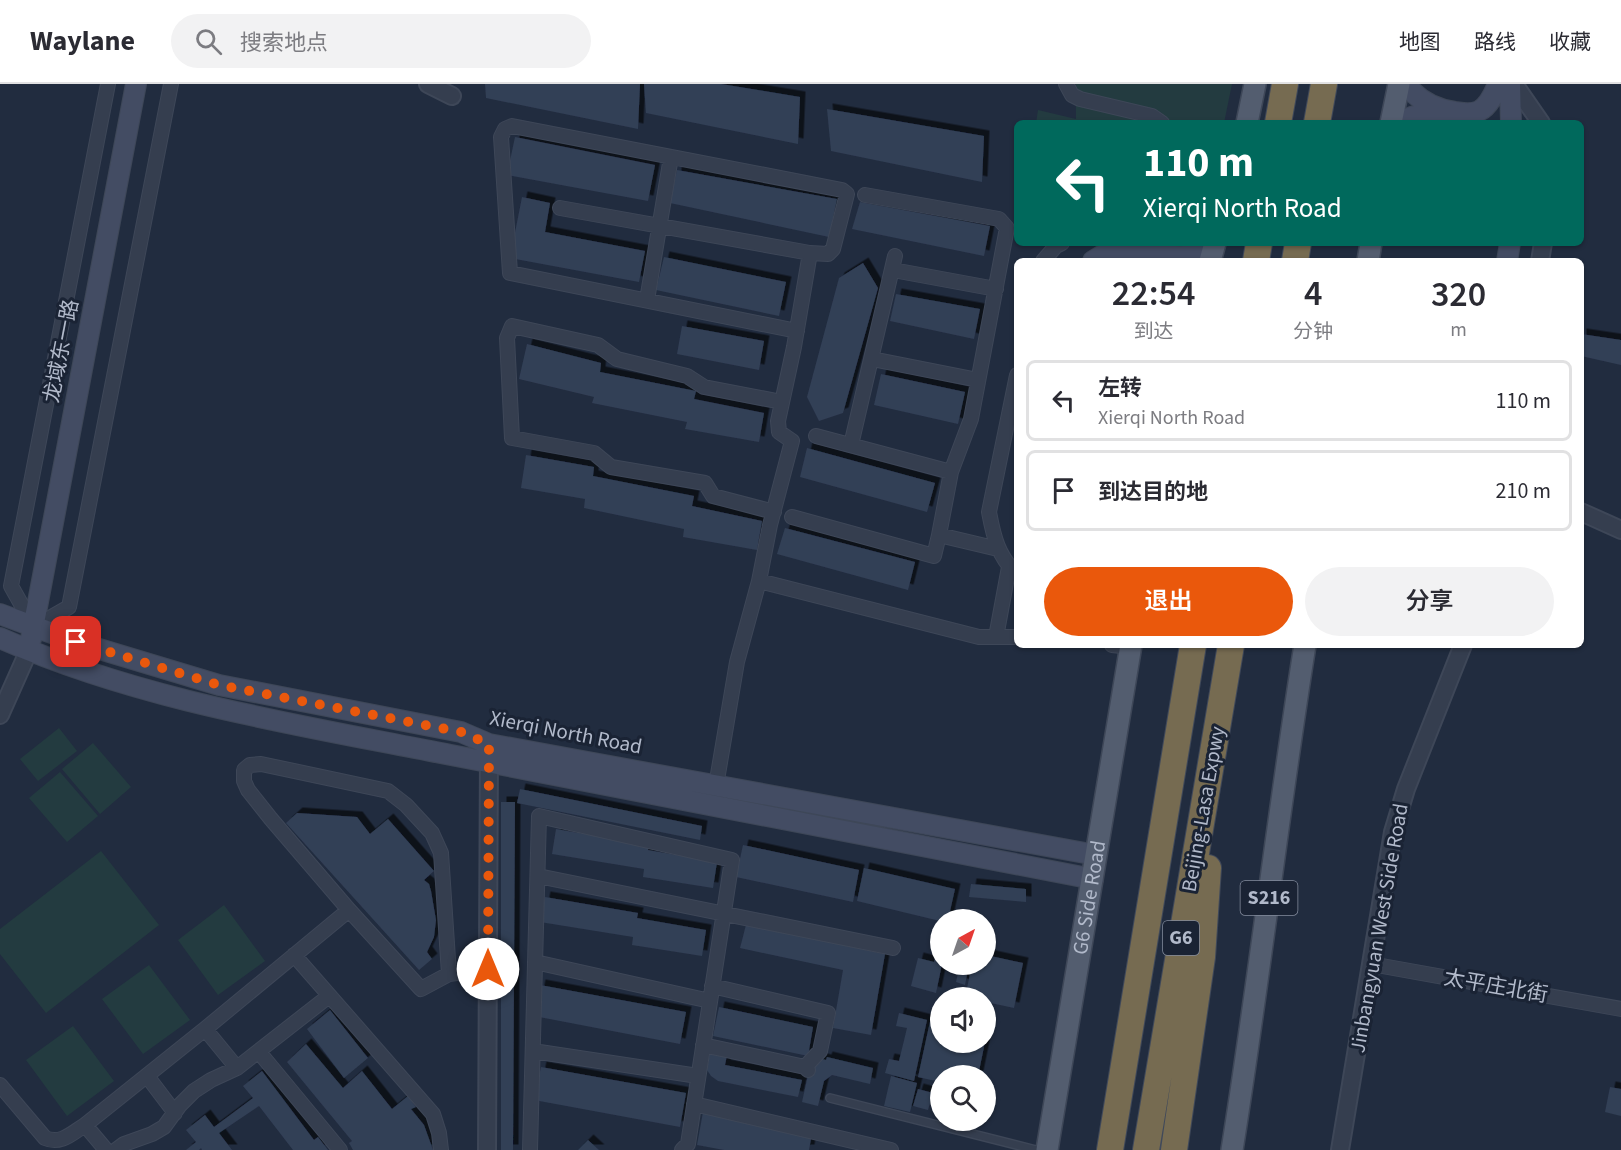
<!DOCTYPE html>
<html lang="zh">
<meta charset="utf-8">
<style>
:root{--surface:#fff;--page:#f2f2f3;--text:#2b2b33;--muted:#7c7c81;--line:#e1e1e2;--accent:#ea580c}
body{margin:0;font-family:"Source Sans 3","Noto Sans SC",sans-serif;background:var(--page);color:var(--text);height:100vh;display:flex;flex-direction:column;font-size:22px;white-space:nowrap}
*{box-sizing:border-box;margin:0}
p{font-size:20px;color:var(--muted)}
.icon{flex:none;width:33px;height:33px;fill:none;stroke:currentColor;stroke-width:2;stroke-linecap:round;stroke-linejoin:round}
.map{position:relative;flex:1;overflow:hidden}
.sheet{position:absolute;left:1014px;top:174px;width:570px;height:390px;display:flex;flex-direction:column;background:var(--surface);border-radius:9px;box-shadow:0 2px 4px #0004}
.sheet>*{flex:none}
.guide{position:absolute;left:1014px;top:36px;width:570px;height:126px;border-radius:9px;box-shadow:0 2px 4px #0004;background:#00695c;color:#fff;overflow:hidden}
.needle{width:39px;rotate:40deg}
.controls{position:absolute;left:930px;top:825px;display:grid;gap:12px}
.controls a{display:grid;place-items:center;width:66px;height:66px;border-radius:50%;background:var(--surface);box-shadow:0 2px 4px #0004;font-size:30px}
.pin{position:absolute;display:grid;place-items:center;width:51px;height:51px;color:#fff;margin:-26px;border-radius:12px;box-shadow:0 3px 9px #0006}
.me{position:absolute;width:66px;margin:-33px;rotate:0deg;stroke-linejoin:round;filter:drop-shadow(0 0 4px #0008)}
.turn{display:flex;align-items:center;gap:21px;height:126px;padding:0 30px;font-size:27px}
.turn .icon{width:78px;height:78px;stroke-width:2.5}
.turn b{display:block;font-size:42px;line-height:51px}
.eta{display:flex;justify-content:space-evenly;align-items:center;height:102px;text-align:center}
.eta b{font-size:36px;font-weight:600;line-height:42px}
.primary-button{display:flex;gap:12px;margin-top:auto;padding:12px 30px}
.primary-button a{flex:1;height:69px;border-radius:36px;background:var(--accent);color:#fff;font-size:24px;font-weight:600;line-height:69px;text-align:center}
.primary-button a+a{background:var(--page);color:var(--text)}
ul{padding:0;list-style:none}
li{display:flex;align-items:center;gap:18px;height:81px;margin:0 12px 9px;padding:0 18px;border:3px solid var(--line);border-radius:9px}
li div{flex:1}
li b{display:block;font-size:22px}
li em{font-style:normal}
header{display:flex;align-items:center;gap:36px;box-sizing:border-box;height:84px;padding:0 30px;background:var(--surface);border-bottom:2px solid var(--line)}
header strong{font-size:28px}
nav{display:flex;gap:33px;margin-inline-start:auto;font-size:21px}
.search{width:420px;height:54px;background:var(--page);display:flex;align-items:center;gap:15px;box-sizing:border-box;padding:0 21px;border-radius:33px;color:var(--muted);font-size:22px}
.map>svg:first-child{display:block}
</style>
<header>
<strong>Waylane</strong>
<div class="search"><svg class="icon" aria-label="search" viewBox="0 0 24 24"><circle cx="10" cy="10" r="6"/><path d="M15 15l6 6"/></svg>搜索地点</div>
<nav><a>地图</a><a>路线</a><a>收藏</a></nav>
</header>
<div class="map">
<svg width="1621" height="1066" viewBox="0 0 1621 1066">
<defs>
<filter id="shadow"><feDropShadow dx="5.5" dy="-5.5" stdDeviation="0" flood-color="#0009"/></filter>
</defs>
<rect width="100%" height="100%" fill="#212c3f"/>
<path fill="#233b40" d="M1076,0H1232L1224,39H1036L1038,26L1076,35Z
M59,644L77,667L38,697L20,675Z
M93,659L131,703L100,730L62,685Z
M60,688L98,732L67,758L29,714Z
M101,767L159,841L46,929L0,870V845Z
M224,821L265,877L218,911L178,856Z
M149,881L190,936L143,970L102,915Z
M73,942L114,997L67,1032L26,976Z"/>
<path fill="#323f56" filter="url(#shadow)" d="M485,0H640L638,45L486,14Z
M644,0H721L800,13L798,60L646,29Z
M827,25L984,52L982,98L831,67Z
M515,53L655,81L648,117L507,91Z
M677,86L837,115L829,153L670,119Z
M522,113L550,119L545,148L645,167L639,198L510,174Z
M860,118L990,142L984,172L852,145Z
M664,173L786,198L779,232L656,206Z
M863,179L878,204L843,329L819,337L807,313L839,194Z
M896,210L980,225L974,255L890,237Z
M682,242L764,257L759,286L677,270Z
M1581,250L1621,256V281L1581,272Z
M527,260L601,279L600,288L696,307L694,315L764,329L759,358L685,345L687,338L592,319L594,313L519,295Z
M881,290L965,308L958,340L874,321Z
M807,364L935,399L927,428L800,393Z
M526,371L594,383L593,392L694,412L692,422L762,437L757,466L683,453L684,445L584,424L585,415L521,404Z
M785,444L915,478L908,506L777,470Z
M520,705L702,742L700,756L517,719Z
M501,718H515L513,1066H501Z
M297,729L357,733L370,750L388,735L434,787L424,796L429,800L431,807L436,836L434,853L427,868L432,875L419,886L286,739Z
M556,745L649,761L648,766L717,778L713,804L643,793L644,785L552,770Z
M743,761L859,786L853,818L736,793Z
M864,784L955,805L948,836H940V837L857,817Z
M971,800L1026,805V818L969,813Z
M545,813L638,829L637,834L706,846L702,872L632,861L633,853L540,838Z
M747,837L847,860V862L885,870L871,951L833,944L843,886L740,864Z
M940,854V880H942L936,909L911,902L918,874L934,878Z
M986,871L1023,879L1014,924L986,918V914H965L972,880H986Z
M960,880H969L965,901L956,898Z
M540,901L686,928L680,960L534,932Z
M939,913L940,958H985L978,992H940V998L918,993L931,933L935,934Z
M719,923L813,943L808,972L713,952Z
M330,926L368,974L344,994L307,945Z
M899,929L927,936L914,997L885,989L889,975L899,977L907,944L896,942Z
M306,960L343,1004L362,987L392,1025L408,1012L416,1023L411,1025L424,1041L433,1066H353L349,1059L352,1057L287,978Z
M710,968L727,971L725,981L802,996L798,1013L718,997L711,992L707,986Z
M827,973L873,984L870,1000L832,991L824,997L818,1022L802,1018L810,982L822,975L826,976Z
M541,983L686,1009L680,1043L534,1016Z
M262,987L314,1056L318,1053L328,1066H293L259,1022L219,1049L232,1066H202L201,1064L199,1066H186L196,1058L186,1046L205,1031L214,1043L253,1014L243,1002Z
M891,992L917,999L910,1028L884,1022Z
M1610,1003L1621,1005V1032L1605,1028Z
M918,1005L933,1009L928,1026L913,1022Z
M940,1009V1031L934,1029Z
M703,1028L812,1049L809,1066H724L697,1061Z
M588,1056L599,1066H578Z"/>
<g fill="none" stroke-linecap="round" stroke-linejoin="round">
<g stroke="#3e4758" stroke-width="10">
<path id="service" d="M830,1014L1036,1066"/>
</g>
<g stroke="#3e4758" stroke-width="16">
<path id="minor" d="M108,0L11,502L34,543L69,523L171,0
M1066,0L1072,11L1080,15L1152,32L1162,39
M865,111L999,135L1007,144L971,335L951,388L939,451L998,465
M560,124L810,169L794,263L778,337L779,348L792,357L770,441L759,497L737,578L716,702
M1043,177L1056,162L1062,159
M893,186L996,205
M647,216L671,73
M797,247L510,189L501,53L505,45L512,42L842,106L847,110L833,165L828,170L810,169
M872,275L978,296
M1017,291L989,428C994,455 998,471 1017,491
M816,352L951,388
M851,361L895,172
M774,428L713,412L705,399L611,383L594,369L512,354L507,254L512,242L598,261L617,275L687,292L704,303L782,318
M792,433L934,472L939,451
M759,497L979,553H1017
M996,553L1009,483
M1112,561L1131,563
M538,792L893,864
M294,871L433,1030L439,1049L441,1066
M535,878L710,917
M1371,880L1621,925
M449,890L441,769L432,749L406,721L388,707L261,680L250,681L244,686V697L248,706L271,735L349,826L421,905L449,890L488,885
M712,902L828,929L820,967L805,983
M205,945L237,984
M703,961L805,983L808,986
M533,967L698,992
M259,968L340,1066
M147,992L175,1029
M0,1001L45,1054C61,1061 72,1049 85,1041L205,945L349,826
M694,1020L891,1066
M85,1041L106,1066
M116,1066L124,1060L152,1050L164,1043L180,1021L194,1007L211,996L237,984L329,912
M530,1066L539,732L732,776L688,1060L682,1066"/>
</g>
<g stroke="#3e4758" stroke-width="20">
<path id="tertiary" d="M428,0L452,12
M1514,0L1541,39
M1540,177L1543,159
M1581,428L1621,446
M0,631L29,566
M487,1066L489,668
M1340,1066L1393,748L1406,705L1463,561"/>
</g>
<g stroke="#3e4758" stroke-width="22">
<path id="secondary" d="M1406,0C1418,17 1435,25 1455,28C1463,29 1471,31 1479,27C1489,22 1494,10 1498,0
M1510,0L1511,39
M1400,39C1414,28 1430,29 1446,33
M1093,177C1103,170 1116,165 1129,166C1156,166 1189,184 1210,159
M1507,177L1510,159
M0,530L76,558L219,601L461,648L489,660L1096,771
M0,554C141,617 300,641 451,671C665,713 879,753 1093,795
M31,555L136,0"/>
</g>
<g stroke="#3e4758" stroke-width="24">
<g id="primary">
<path d="M1247,39L1255,0"/>
<path d="M1391,39L1399,0"/>
<path d="M1210,177L1215,159"/>
<path d="M1368,177L1371,159"/>
<path id="s1" d="M1047,1066L1131,561"/>
<path d="M1232,1066C1259,898 1278,729 1305,561"/>
</g>
</g>
<g stroke="#40495a" stroke-width="28">
<path id="motorway" d="M1278,39L1285,0
M1317,39L1324,0
M1256,177L1259,159
M1295,177L1298,159
M1110,1066L1193,561
M1146,1066L1231,561
M1174,1066L1202,873L1208,784"/>
</g>
<use href="#service" stroke="#353e4f" stroke-width="7"/>
<use href="#minor" stroke="#353e4f" stroke-width="14"/>
<use href="#tertiary" stroke="#353e4f" stroke-width="16"/>
<use href="#secondary" stroke="#434c63" stroke-width="20"/>
<use href="#primary" stroke="#535d6f" stroke-width="21"/>
<use href="#motorway" stroke="#766b51" stroke-width="26"/>
</g>
<g fill="none" stroke-linecap="round" stroke-linejoin="round">
<path stroke="#ea580c" stroke-width="10" stroke-dasharray="0 18" d="M76,558L219,601L461,648L489,660L488,885"/>
</g>
<g text-anchor="middle" dominant-baseline="central" stroke-width="6" stroke-linejoin="round" paint-order="stroke">
<g fill="#1a2334" stroke="#848c9d" stroke-width="1.5">
<rect x="1240.5" y="797" width="57" height="34" rx="4.5"/>
<rect x="1163" y="837" width="36" height="34" rx="4.5"/>
</g>
<g font-size="20" font-weight="bold" fill="#b1b9ca">
<text x="1269" y="814">S216</text>
<text x="1181" y="854">G6</text>
</g>
<g font-size="21" fill="#b1b9ca" stroke="#1a2334">
<text transform="translate(61 267) rotate(-79)">龙域东一路</text>
<text transform="translate(566 648) rotate(11)">Xierqi North Road</text>
<text transform="translate(1203 725) rotate(-80)">Beijing-Lasa Expwy</text>
<text stroke="none"><textPath href="#s1" startOffset="256">G6 Side Road</textPath></text>
<text transform="translate(1379 844) rotate(-80)">Jinbangyuan West Side Road</text>
<text transform="translate(1496 902) rotate(10)">太平庄北街</text>
</g>
</g>
</svg>
<div class="controls">
<a><svg class="needle" viewBox="-14 -14 28 28"><path d="M0-13l5 13h-10z" fill="#e53935"/><path d="M0 13l5-13h-10z" fill="#7c7c81"/></svg></a>
<a><svg class="icon" aria-label="sound" viewBox="0 0 24 24"><path d="M4 9h4l5-4v14l-5-4H4zM17 9q2 3 0 6"/></svg></a>
<a><svg class="icon" aria-label="search" viewBox="0 0 24 24"><circle cx="10" cy="10" r="6"/><path d="M15 15l6 6"/></svg></a>
</div>
<div class="pin" style="left:76px;top:558px;background:#d93025"><svg class="icon" aria-label="arrive" viewBox="0 0 24 24"><path d="M6 21V4h12l-3 4 3 4H6"/></svg></div>
<svg class="me" style="left:488px;top:885px" viewBox="-20 -20 40 40"><circle r="19" fill="#fff"/><path d="M0-13L10 11 0 6-10 11z" fill="#ea580c"/></svg>
<div class="guide">
<div class="turn"><svg class="icon" aria-label="left" viewBox="0 0 24 24"><path d="M17 20v-9H6M10 6l-5 5 5 5"/></svg><div><b>110 m</b>Xierqi North Road</div></div>
</div>
<section class="sheet">
<div class="eta">
<div><b>22:54</b><p>到达</p></div>
<div><b>4</b><p>分钟</p></div>
<div><b>320</b><p>m</p></div>
</div>
<ul>
<li><svg class="icon" aria-label="left" viewBox="0 0 24 24"><path d="M17 20v-9H6M10 6l-5 5 5 5"/></svg><div><b>左转</b><p>Xierqi North Road</p></div><em>110 m</em></li>
<li><svg class="icon" aria-label="arrive" viewBox="0 0 24 24"><path d="M6 21V4h12l-3 4 3 4H6"/></svg><div><b>到达目的地</b></div><em>210 m</em></li>
</ul>
<div class="primary-button"><a>退出</a><a>分享</a></div>
</section>
</div>
